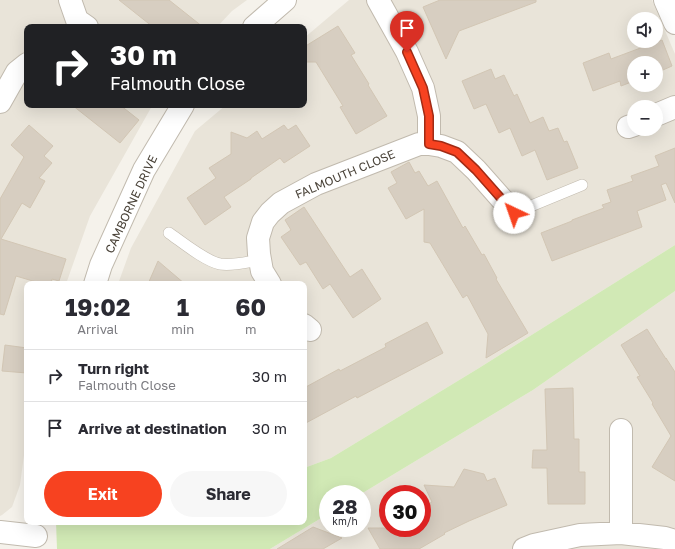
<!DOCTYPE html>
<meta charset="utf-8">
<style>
:root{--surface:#fff;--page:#f7f7f7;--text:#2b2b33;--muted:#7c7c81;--line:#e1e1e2;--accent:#f74220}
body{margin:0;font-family:"Golos Text",sans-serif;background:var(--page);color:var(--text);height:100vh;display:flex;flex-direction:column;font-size:15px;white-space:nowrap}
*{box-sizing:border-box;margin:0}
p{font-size:13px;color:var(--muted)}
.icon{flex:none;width:22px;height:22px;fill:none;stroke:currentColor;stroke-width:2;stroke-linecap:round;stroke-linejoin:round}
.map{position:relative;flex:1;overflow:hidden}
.details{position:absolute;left:24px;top:281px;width:283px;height:244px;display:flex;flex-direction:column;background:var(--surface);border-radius:8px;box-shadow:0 4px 16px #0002}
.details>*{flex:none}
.banner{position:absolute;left:24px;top:24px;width:283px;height:84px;border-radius:8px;box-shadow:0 4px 16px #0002;background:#202124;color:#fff;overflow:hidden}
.buttons{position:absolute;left:627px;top:12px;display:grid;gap:8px}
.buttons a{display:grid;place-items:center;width:36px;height:36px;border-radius:50%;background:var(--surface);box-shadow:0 4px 16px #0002;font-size:20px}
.speed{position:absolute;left:319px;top:485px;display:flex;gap:8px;font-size:20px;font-weight:700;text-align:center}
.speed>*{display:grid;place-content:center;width:52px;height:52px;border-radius:50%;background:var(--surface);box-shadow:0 4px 16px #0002;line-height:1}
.speed small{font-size:10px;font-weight:400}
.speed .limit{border:6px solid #d22;background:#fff;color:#111}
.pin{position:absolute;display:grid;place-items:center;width:34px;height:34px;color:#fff;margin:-41px -17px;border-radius:50% 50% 50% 0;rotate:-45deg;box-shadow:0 0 4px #0007}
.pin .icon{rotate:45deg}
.me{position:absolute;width:44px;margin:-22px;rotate:318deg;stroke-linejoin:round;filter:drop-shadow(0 0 3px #0008)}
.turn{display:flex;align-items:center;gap:14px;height:84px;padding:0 20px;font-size:18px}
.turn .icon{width:52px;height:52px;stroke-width:2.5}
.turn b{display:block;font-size:28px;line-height:34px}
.eta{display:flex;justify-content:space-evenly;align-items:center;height:68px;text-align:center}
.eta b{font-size:24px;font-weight:700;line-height:28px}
.primary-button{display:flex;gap:8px;margin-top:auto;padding:8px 20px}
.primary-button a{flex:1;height:46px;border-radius:24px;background:var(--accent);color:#fff;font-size:16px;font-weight:700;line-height:46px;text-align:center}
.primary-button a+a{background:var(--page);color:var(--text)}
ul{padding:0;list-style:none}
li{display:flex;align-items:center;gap:12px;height:52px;padding:0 20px;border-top:1px solid var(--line)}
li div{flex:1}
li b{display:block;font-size:15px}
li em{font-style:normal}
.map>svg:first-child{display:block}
</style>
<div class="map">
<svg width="675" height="549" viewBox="0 0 675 549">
<rect width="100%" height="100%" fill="#f5f2eb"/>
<path fill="#e9e4d9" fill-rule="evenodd" d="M0,0H247L232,11L217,27H27V105H151L152,106L90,216L66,284H27V433L20,485L12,507L2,515L0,516Z
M349,0H652L675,54V245L479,368L331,458L304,468V284H118L131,248L195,131L226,105H304V38ZM634,19H656V41H634ZM634,63H656V85H634ZM634,107H656V129H634Z
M675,291V549H270L328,514V528H362V494H361L533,390ZM388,494H422V528H388Z"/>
<path fill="#d1e9b5" d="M675,245V291L533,390L361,494H328V514L270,549H57L56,522H304V468L331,458L479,368Z"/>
<path fill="#d7cec1" stroke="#d2c6b4" d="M119,0H169L203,27H153Z
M440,0H536V2L459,31L446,59L423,7Z
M338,26L355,53L351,55L369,84L368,85L387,116L356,134L340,107L343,106L316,62H304V47Z
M662,40L672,66L656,73V63H634V81L621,86L620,81L593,91L583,63L609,53L611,59Z
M491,69L495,79L504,75L514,96L517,94L530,123L543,117L549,131L558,128L564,142L567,141L578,168L547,180L535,150L522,156L510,128L499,133L486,104L474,109L462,81Z
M72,105H120L139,120L120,143Z
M29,125L53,146L44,156L52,163L39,178L45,181L30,208L22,203L1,239L66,259L59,281L52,279L51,284H43L16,276L4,315L0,314V199L24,157L11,145Z
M284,125L288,130L296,125L310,146L284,163L280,158L251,178V179L224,197L231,207L205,225L187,198L216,178L209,168L231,154V132L247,138L257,131L262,139Z
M675,148V203L666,183L661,185L666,200L637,211L642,227L552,261L541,233L572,221V220L604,208L602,205L611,202L607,190L633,181L631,176L659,166L655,156Z
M409,162L415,173L419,171L428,186L437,181L463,228L465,226L482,255L484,254L497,278L496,279L528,333L486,358L488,334L467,295L463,298L430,243L424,242V209L406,219L388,188L397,183L391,172Z
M304,207L350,277L362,269L381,299L353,318L330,284L323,289L306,262L300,265L281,237L291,230L285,220Z
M158,261L185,284H148Z
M427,322L443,353L357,398L356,396L304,424V388L339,369L340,371L386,347L385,344Z
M647,329L666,359V358L675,372V481L652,467L671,436L652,404L653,403L637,377L640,376L621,345Z
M5,345L27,348V373L2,371Z
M573,388L574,439H579V472H585V504H548L547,468H532L533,450H547L545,389Z
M464,469L484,474L487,481L495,478L507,505L469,521L444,533L445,534L419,549H380L368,528H422V508L432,502L424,485L454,487Z
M313,527L342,538L323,549H277Z"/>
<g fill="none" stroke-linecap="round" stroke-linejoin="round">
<g stroke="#c1baae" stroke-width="12">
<path id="lane" d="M514,213L582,185
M169,233C182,242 205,261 220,264C233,266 247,262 260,260"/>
</g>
<g stroke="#c1baae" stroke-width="24">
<path id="street" d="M70,0L77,20L87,27
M378,0L407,52L423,88L429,116V144
M665,0L675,23
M254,27L285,0
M0,102L17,72L27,64
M656,115L675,107
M628,127L634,125
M95,284L101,265L144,170L183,105
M270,284L262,271L259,254L258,238L263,222L270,213L281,203L316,184L419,144H429L441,146L457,152L476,170L514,213
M304,325L310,330
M0,532L36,536
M621,533V430
M524,549L534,545L580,535L621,533L665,538L675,541"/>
</g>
<use href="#lane" stroke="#fff" stroke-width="11"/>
<use href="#street" stroke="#fff" stroke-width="22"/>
</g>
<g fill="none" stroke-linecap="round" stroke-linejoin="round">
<g stroke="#a12b15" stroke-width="10">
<path id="route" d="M407,52L423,88L429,116V144L441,146L457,152L476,170L514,213"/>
</g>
<use href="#route" stroke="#f74220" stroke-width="7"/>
</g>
<g text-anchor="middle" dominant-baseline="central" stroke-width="4" stroke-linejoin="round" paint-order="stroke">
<g font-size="12" fill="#4a4339" stroke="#fff">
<text transform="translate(345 174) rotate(-23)">FALMOUTH CLOSE</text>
<text transform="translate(131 204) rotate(-65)">CAMBORNE DRIVE</text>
</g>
</g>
</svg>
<div class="buttons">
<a><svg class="icon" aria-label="sound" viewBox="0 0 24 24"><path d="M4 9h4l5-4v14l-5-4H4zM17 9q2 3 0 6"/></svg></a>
<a>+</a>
<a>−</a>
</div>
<div class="speed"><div>28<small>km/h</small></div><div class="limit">30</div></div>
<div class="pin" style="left:407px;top:52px;background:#d93025"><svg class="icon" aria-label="arrive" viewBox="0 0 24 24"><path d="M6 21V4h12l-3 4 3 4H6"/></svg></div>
<svg class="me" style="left:514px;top:213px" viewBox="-20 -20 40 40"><circle r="19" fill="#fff"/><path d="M0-13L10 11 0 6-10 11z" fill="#f74220"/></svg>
<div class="banner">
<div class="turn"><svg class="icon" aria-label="right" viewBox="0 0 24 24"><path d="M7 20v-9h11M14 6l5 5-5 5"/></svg><div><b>30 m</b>Falmouth Close</div></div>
</div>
<section class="details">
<div class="eta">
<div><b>19:02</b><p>Arrival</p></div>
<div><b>1</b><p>min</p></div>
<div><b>60</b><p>m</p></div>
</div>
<ul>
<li><svg class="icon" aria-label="right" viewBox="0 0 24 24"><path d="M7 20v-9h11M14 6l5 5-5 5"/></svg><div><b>Turn right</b><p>Falmouth Close</p></div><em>30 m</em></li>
<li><svg class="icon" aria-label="arrive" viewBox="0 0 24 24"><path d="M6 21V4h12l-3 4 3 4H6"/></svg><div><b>Arrive at destination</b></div><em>30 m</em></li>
</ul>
<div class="primary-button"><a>Exit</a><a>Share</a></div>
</section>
</div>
